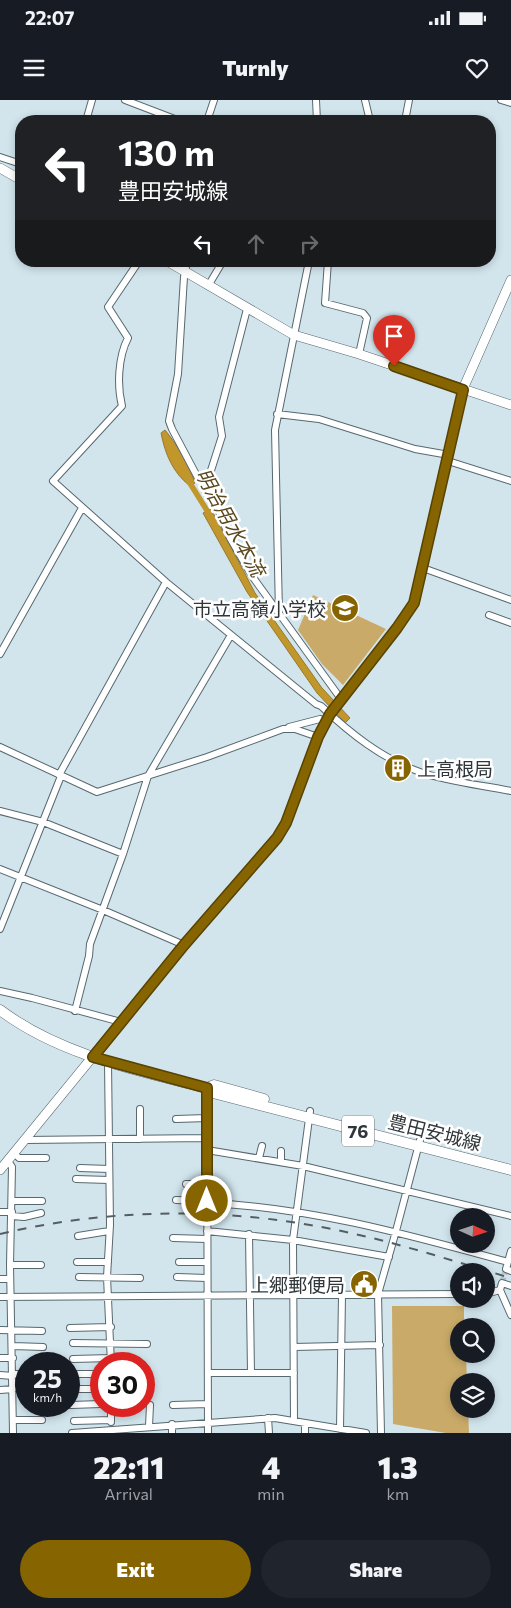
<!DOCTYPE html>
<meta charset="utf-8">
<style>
:root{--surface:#171b24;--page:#20242c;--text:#f1f3f6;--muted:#9ea1a6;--accent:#866500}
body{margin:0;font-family:Commissioner,"Noto Sans JP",sans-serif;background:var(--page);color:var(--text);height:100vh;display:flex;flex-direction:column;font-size:19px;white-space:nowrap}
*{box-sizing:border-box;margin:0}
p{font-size:16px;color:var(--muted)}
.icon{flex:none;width:28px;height:28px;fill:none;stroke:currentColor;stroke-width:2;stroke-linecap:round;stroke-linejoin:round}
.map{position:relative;height:1333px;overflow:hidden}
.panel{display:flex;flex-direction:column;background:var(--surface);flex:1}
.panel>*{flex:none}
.banner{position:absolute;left:15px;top:15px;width:481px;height:152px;border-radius:20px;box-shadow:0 2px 8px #0003;background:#202124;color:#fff;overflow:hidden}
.needle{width:32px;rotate:93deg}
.controls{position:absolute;left:450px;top:1108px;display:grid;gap:10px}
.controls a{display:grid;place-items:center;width:45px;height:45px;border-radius:50%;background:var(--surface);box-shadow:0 2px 8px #0003;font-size:25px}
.speed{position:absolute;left:15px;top:1252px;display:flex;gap:10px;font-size:25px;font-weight:700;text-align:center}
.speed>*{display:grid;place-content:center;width:65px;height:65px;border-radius:50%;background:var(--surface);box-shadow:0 2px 8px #0003;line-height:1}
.speed small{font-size:12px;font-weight:400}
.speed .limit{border:8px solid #d22;background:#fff;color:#111}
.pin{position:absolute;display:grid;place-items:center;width:42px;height:42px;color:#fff;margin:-51px -21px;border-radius:50% 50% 50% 0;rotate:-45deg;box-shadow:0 0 5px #0007}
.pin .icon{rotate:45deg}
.me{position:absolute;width:55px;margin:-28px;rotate:0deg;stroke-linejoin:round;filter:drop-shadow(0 0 4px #0008)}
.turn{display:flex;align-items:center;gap:18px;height:105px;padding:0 20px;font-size:22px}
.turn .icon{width:65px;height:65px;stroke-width:2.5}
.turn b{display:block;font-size:35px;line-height:42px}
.lanes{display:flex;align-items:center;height:48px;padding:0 20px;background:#0003;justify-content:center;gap:25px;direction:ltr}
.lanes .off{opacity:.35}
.eta{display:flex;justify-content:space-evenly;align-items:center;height:85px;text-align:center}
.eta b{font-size:30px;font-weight:800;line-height:35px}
.action{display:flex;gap:10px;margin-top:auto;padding:10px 20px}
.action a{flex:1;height:58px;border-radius:30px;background:var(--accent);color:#fff;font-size:20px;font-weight:800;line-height:58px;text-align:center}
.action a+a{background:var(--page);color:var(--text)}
.status{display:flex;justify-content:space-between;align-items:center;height:35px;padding:0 25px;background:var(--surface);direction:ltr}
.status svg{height:14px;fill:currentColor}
header{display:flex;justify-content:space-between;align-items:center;height:65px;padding:0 20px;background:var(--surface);font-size:22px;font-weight:800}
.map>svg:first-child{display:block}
</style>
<div class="status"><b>22:07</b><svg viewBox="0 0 49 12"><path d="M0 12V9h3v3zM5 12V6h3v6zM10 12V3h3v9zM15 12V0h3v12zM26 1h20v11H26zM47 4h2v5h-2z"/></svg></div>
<header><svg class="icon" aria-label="menu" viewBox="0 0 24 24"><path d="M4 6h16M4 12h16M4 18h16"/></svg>Turnly<svg class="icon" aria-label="heart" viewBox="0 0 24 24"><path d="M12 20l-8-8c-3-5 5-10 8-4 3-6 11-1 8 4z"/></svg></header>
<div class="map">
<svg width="511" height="1333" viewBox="0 0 511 1333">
<rect width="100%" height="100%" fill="#d2e5ed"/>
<path fill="#c9aa68" d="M313,495L386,529L343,585L322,564L298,530Z
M392,1206H464V1226H459V1254H466L467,1281H459V1309H468L469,1333H446L393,1324Z"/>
<path fill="#c1962a" stroke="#967a2f" d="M165,330C178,346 188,363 195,383L190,386C173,373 165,354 161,333Z
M211,409L255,493L322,588L350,618L345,623L317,593L247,492L203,413Z"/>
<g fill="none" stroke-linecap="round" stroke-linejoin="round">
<path stroke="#c1962a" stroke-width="5.5" d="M188,380L211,417"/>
<path stroke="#b2c2c9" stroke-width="6" stroke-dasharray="6 3" stroke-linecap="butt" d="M502,1183L506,1169"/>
<g stroke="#57686f" stroke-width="8">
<path id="street" d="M125,0L180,21
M316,0L317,21
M365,0L370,21
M501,0L511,3
M86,21L92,0
M207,21L214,0
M405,21L409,0
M0,57L21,64
M139,161L108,207L128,238C118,257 117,286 122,306L53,381L166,482L316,604L321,606C350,633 382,659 420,672C449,682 481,685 511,691
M187,161L184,177L178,274L169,321L172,329L198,378L207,383L230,438L252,476L341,599
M328,161L325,203L363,213L367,218L359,254
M208,186L223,161
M277,314L319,319L415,349L449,355
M448,361L511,381
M207,383L222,336L219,317L247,209
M423,468L511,500
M279,513L275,330L309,161
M489,515L511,523
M0,554L82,408
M289,627L320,619
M0,647L97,692L207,657L283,629H295L318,637
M59,675L166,482
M0,711L43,722L123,754
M0,769L103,810L184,845
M0,829L61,676
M0,891L32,898L121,922
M75,911L89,856L90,844L123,754L148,676L231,535
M108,962L110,1125L107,1177L111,1264
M207,988L208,1333
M176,1019L207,1018
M140,1039V1009
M25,1040L207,1038
M207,1050L303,1066L511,1116
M14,1053L19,1058H46
M259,1058L262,1046
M8,1061L12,1067L10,1165L13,1333
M281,1062V1051
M80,1068L109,1069
M76,1079L109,1080
M186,1084H207
M176,1100L207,1101
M12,1101H42
M207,1103C310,1107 409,1135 508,1162
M0,1112H12
M12,1116L24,1117L41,1113
M207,1131L293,1140L389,1157
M249,1134L251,1273
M78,1136L109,1131
M173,1138L207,1139
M511,1151L506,1169L511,1171
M77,1162H108
M179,1162H207
M10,1165H41
M79,1177L140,1178
M177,1177L207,1178
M0,1179H10
M511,1186L502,1183L500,1190L511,1215
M486,1194L500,1190
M0,1197L459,1194
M70,1228L111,1227
M0,1230L42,1231
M73,1243L147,1244
M13,1246L43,1247
M294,1247L380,1245
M0,1258H13
M73,1259L111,1258
M208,1273H294
M13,1274H26
M78,1274H101
M0,1275L13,1276
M76,1289H101
M0,1290L13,1289
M71,1305L101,1304
M173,1305L208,1304
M111,1306V1322
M268,1318L269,1333
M13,1320H42
M74,1321L111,1320
M294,1321L293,1140L310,1011
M149,1326L150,1305
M340,1329L342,1195
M72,1333L275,1318L366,1333
M172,1333V1324
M305,1333V1323
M381,1333L378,1194L396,1131L420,1040"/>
</g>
<g stroke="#57686f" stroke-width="10">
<path id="secondary" d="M0,68L21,80
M167,161L294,235L359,254L511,305
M0,1070L184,845L277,738L286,723L318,637L330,614L397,528L414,503L463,289L511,180"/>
</g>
<g stroke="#57686f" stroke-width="11">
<path id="primary" d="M0,910C60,955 136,970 207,988L213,993L511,1070
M207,988L214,985L264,999"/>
</g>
<use href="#street" stroke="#fff" stroke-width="6"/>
<use href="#secondary" stroke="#fff" stroke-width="9"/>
<use href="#primary" stroke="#fff" stroke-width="10"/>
<path stroke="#545e62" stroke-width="2" stroke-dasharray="9 9" stroke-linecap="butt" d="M0,1134C113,1107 233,1107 346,1132C402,1144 456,1162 511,1178"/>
</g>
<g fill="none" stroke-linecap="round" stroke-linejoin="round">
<g stroke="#574200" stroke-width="12">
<path id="route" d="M207,1101V988L93,957L184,845L277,738L286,723L318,637L330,614L397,528L414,503L463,290L394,266"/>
</g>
<use href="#route" stroke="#866500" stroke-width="9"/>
</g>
<defs>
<g id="school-disc" transform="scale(1.4375)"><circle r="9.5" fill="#866500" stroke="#fff"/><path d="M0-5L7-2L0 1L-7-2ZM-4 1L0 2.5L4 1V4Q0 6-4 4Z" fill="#fff"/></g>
<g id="building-disc" transform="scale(1.4375)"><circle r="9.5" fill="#866500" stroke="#fff"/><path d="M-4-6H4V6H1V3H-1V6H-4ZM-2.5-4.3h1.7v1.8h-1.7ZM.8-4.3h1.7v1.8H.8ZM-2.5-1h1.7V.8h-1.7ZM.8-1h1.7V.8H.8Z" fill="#fff"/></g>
<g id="civic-disc" transform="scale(1.4375)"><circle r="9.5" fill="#866500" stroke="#fff"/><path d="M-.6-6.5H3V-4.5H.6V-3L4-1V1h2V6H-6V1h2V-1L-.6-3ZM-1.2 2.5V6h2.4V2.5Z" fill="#fff"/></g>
</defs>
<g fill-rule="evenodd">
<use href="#school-disc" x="345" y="508"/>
<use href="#building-disc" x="398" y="668"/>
<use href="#civic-disc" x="364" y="1184"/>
</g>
<g text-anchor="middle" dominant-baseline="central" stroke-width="5" stroke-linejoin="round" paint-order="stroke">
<rect fill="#fff" stroke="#6e7375" stroke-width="1" x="342" y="1015.5" width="32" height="31" rx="4"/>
<g font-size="18" font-weight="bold" fill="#30373a">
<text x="358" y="1031">76</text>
</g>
<g font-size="19" fill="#30373a" stroke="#fff" text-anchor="end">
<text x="326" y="508">市立高嶺小学校</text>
<text x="417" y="668" text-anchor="start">上高根局</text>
<text x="345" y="1184">上郷郵便局</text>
</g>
<g font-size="19" fill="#30373a" stroke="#fff">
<text transform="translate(435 1032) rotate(14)">豊田安城線</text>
</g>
<g font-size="20" font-style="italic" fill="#5b491f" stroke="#fff">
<text transform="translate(231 422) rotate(61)">明治用水本流</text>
</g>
</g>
</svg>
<div class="controls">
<a><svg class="needle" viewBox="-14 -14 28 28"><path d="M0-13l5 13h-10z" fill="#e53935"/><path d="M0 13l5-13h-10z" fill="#9ea1a6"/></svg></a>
<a><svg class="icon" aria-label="sound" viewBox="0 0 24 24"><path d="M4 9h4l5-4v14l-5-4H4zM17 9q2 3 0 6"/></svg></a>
<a><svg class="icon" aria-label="search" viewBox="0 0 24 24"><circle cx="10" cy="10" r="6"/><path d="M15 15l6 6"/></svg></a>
<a><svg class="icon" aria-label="layers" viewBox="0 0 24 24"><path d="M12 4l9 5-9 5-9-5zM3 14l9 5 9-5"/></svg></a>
</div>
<div class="speed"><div>25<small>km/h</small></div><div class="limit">30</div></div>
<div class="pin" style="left:394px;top:266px;background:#d93025"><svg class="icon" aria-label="arrive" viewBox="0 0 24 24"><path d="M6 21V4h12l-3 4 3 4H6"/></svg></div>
<svg class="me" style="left:207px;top:1101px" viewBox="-20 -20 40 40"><circle r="17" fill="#866500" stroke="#fff" stroke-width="3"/><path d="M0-11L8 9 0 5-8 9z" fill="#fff"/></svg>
<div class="banner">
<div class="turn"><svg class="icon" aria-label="left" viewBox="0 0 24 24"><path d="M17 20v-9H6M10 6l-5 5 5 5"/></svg><div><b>130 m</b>豊田安城線</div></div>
<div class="lanes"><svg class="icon" aria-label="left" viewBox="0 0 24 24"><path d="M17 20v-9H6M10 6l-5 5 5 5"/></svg><svg class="icon off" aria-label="ahead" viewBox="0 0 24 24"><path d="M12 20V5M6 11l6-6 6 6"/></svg><svg class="icon off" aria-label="right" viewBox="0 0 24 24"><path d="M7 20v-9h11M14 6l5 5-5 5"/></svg></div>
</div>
</div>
<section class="panel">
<div class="eta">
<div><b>22:11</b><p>Arrival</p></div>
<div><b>4</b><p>min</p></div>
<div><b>1.3</b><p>km</p></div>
</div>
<div class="action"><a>Exit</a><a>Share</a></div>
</section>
